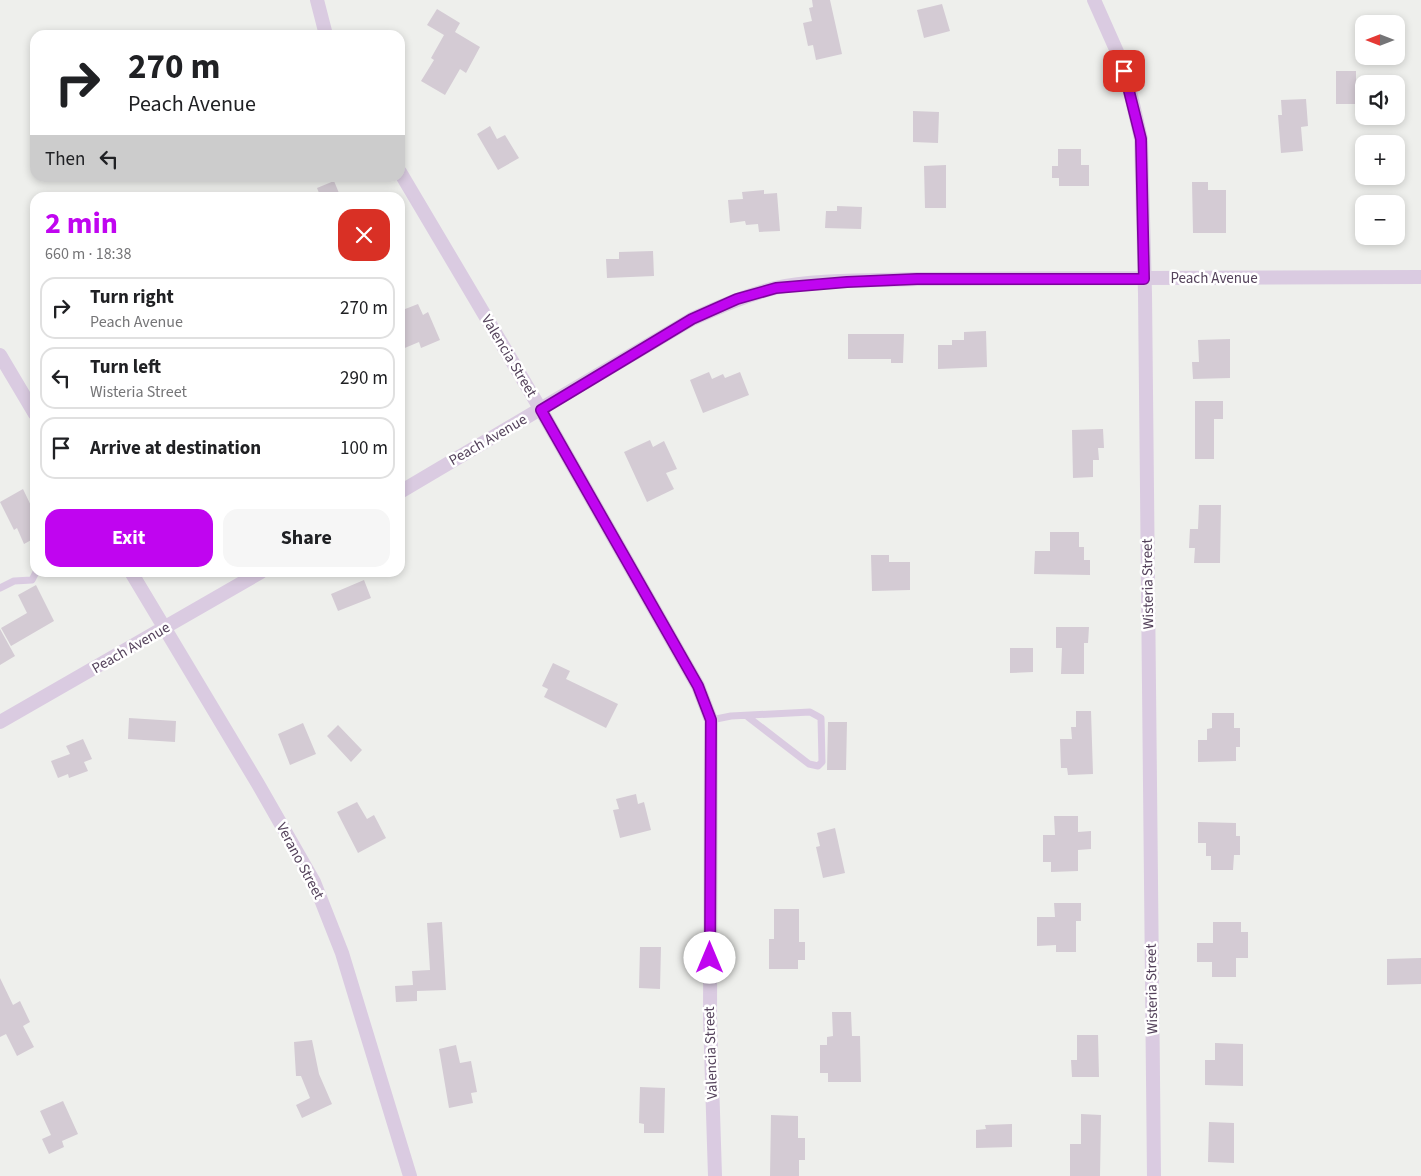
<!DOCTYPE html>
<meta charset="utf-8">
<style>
:root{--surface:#fff;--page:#f6f6f6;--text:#202124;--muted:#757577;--line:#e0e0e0;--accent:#c005f0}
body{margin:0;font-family:"Source Sans 3",sans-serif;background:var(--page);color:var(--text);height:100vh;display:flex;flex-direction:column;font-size:19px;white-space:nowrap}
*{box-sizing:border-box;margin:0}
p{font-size:16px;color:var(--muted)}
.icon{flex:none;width:28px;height:28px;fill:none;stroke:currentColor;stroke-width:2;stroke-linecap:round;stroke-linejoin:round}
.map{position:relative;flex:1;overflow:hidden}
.details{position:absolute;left:30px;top:192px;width:375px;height:385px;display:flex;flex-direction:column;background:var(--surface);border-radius:15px;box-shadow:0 2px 8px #0003}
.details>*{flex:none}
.top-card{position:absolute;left:30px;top:30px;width:375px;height:152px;border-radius:15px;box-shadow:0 2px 8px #0003;background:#fff;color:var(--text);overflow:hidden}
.needle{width:32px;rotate:270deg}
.fabs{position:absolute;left:1355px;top:15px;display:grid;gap:10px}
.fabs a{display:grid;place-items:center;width:50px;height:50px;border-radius:10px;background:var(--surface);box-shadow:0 2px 8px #0003;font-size:25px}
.pin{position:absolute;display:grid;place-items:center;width:42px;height:42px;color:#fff;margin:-21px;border-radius:10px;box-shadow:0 2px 8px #0006}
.me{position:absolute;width:55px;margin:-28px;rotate:0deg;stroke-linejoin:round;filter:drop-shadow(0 0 4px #0008)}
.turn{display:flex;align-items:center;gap:18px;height:105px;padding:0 15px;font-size:22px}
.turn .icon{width:65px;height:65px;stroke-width:2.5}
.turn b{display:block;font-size:35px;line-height:42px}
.then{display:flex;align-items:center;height:48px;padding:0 15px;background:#0003;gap:10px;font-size:19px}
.round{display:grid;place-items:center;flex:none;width:52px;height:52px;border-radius:15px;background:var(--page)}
.overview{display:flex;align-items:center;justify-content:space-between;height:85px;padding:0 15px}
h1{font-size:30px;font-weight:700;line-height:38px;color:var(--accent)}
.button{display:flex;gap:10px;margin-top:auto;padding:10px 15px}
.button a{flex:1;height:58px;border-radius:15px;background:var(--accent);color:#fff;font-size:20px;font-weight:700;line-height:58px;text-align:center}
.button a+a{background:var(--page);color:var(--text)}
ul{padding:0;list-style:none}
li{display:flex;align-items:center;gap:15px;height:62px;margin:0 10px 8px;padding:0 5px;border:2px solid var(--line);border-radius:15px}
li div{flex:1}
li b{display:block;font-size:19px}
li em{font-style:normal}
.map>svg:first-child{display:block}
</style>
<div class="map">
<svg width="1421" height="1176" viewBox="0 0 1421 1176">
<rect width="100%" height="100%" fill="#eeefec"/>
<path fill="#d4cbd4" d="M812,0H830L842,54L816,60L813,45L808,46L803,23L812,21L809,8L813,7Z
M942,4L950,31L924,38L917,10Z
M437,9L460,23L455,32L480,47L466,73L460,69L445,95L421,81L434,60L431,58L444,35L427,25Z
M1336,71H1356V104H1336Z
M1306,99L1308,126L1301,127L1303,151L1281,153L1278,115H1282L1281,100Z
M913,111L939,112L938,143L913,142Z
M490,126L497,139L505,135L519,158L498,170L477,134Z
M1058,149H1081V165H1089V186H1059V178H1052V166H1058Z
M946,165V208H925L924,166Z
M334,181L341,198H321L317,188Z
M1192,182H1208V190H1226V233H1193Z
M764,190V194L777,193L780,231L759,232L758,224L746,225L745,221L730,223L728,200L743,199L742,192Z
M837,206L862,207L861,229L825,228L826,211H837Z
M653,251L654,276L607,278L606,259H619V252Z
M418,304L423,315L428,312L440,340L421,348L419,342L400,350V311Z
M986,331L987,367L938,369V345H952V340H964V332Z
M848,334H904L903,363H891V359H848Z
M1230,339V378L1193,379L1192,362H1199L1198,340Z
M709,372L712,379L723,374L725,378L740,372L749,395L703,413L690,380Z
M1195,401H1223V419H1214V459H1195Z
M1103,429L1104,448H1098L1099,460H1093V477L1073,478L1072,430Z
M650,440L653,447L664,441L677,469L666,473L674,489L647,502L624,452Z
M23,489L35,514V538L24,544L17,528L14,530L0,502Z
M1199,505H1221L1220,563H1194L1195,548H1189L1190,529H1198Z
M1050,532H1079V547H1084V560H1090V575L1034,574L1035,551H1050Z
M871,555H889V562H910V590L872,591Z
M364,580L371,598L338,611L331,594Z
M36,585L54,621L11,646L1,628L27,613L18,595Z
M1056,627H1089L1088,643H1084V674H1061L1062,648H1056Z
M0,629L15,656L0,665Z
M1010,648H1033V672L1010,673Z
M553,663L570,671L566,679L618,704L606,728L544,697L548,689L542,686Z
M1076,711H1091L1093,774L1068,775L1067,768H1061L1060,739H1072L1071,727H1076Z
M1212,713H1234V728H1240V747H1236V761L1198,762V740H1207V729L1212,728Z
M129,718L176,721L175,742L128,739Z
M828,722H847L846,770H827Z
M303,723L316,754L290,765L278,734Z
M338,725L362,750L351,762L327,736Z
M83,739L92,759L84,762L88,771L69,778L68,774L58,778L51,761L70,754L66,746Z
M636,794L638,804L644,802L651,830L620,838L613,810L619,809L616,799Z
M357,802L367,819L374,815L386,838L358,853L337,812Z
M1054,816H1078V832L1091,831V849L1078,850V871L1051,872V862H1043V835H1055Z
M1198,822L1236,823V836H1240V855H1234L1233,870H1211V856H1206V843H1198Z
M835,828L845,873L823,878L816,847L820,846L817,833Z
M1054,903H1081V921H1076V952H1056V945L1037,946V917H1055Z
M774,909H799V942H805V960H798V969H769V939H774Z
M442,922L446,990L417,991V1001L396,1002L395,986L413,985L412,971L430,970L427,923Z
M1213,922H1241V932H1248V958H1236V977H1212V962H1197V943H1213Z
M640,947H661L660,989L639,988Z
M1421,958V984L1387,985V959Z
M0,978L13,1005L20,1001L30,1022L23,1026L34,1047L17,1056L6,1034L0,1037Z
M832,1012H851L852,1036H860L861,1082H828V1073H820V1045H827V1037L833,1036Z
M1077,1035H1098L1099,1077H1072L1071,1060H1077Z
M312,1040L319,1074L332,1104L302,1118L296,1105L310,1098L301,1076H296L294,1042Z
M1215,1043L1243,1044V1086L1205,1085V1060H1215Z
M456,1045L460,1063L471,1061L477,1092L471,1093L473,1103L449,1108L439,1049Z
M640,1087L665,1088L664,1133H644V1124L639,1123Z
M63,1101L78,1134L62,1141L64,1147L49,1154L42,1139L51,1135L40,1111Z
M1081,1114L1101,1115L1100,1176H1070V1144H1081Z
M771,1115L798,1116V1138H805V1160H799V1176H770Z
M1209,1122L1234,1123V1163L1208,1162Z
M1012,1124V1147L976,1148V1130L986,1129L985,1125Z"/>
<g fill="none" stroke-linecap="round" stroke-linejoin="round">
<path stroke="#dacbe1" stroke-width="7" d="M0,588L14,581L32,580L36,572
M711,720L731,716L810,712L821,718L822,762L818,766L809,764L748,717"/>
<path stroke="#dacbe1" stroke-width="14" d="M317,0L326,35
M1094,0L1118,54L1130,91L1141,139L1145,294L1154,1176
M400,172L541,410L686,665L698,686L711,720L710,1017L715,1176
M0,355L35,414
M400,492L692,319C719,307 746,295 775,288C817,279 873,281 917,279L1421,277
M131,572L258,784L314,882L342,953L410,1176
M0,722L261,572"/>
</g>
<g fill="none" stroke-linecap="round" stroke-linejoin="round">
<g stroke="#7d039c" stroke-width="12">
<path id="route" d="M710,958L711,720L698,686L541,410L692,319L737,299L776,288L847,282L917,279H1144L1141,139L1124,71"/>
</g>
<use href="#route" stroke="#c005f0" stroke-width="9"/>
</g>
<g text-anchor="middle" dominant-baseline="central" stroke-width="5" stroke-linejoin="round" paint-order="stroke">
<g font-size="15" fill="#54425b" stroke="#fff">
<text x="1214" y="278">Peach Avenue</text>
<text transform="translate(509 356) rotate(59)">Valencia Street</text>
<text transform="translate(488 440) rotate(-30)">Peach Avenue</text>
<text transform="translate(1148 584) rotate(-91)">Wisteria Street</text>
<text transform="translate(131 648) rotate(-30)">Peach Avenue</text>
<text transform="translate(300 861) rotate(62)">Verano Street</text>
<text transform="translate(1152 989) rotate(-91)">Wisteria Street</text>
<text transform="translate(711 1053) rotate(-92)">Valencia Street</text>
</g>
</g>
</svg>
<div class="fabs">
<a><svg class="needle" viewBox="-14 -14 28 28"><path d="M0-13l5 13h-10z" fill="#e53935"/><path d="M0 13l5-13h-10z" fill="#757577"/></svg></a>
<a><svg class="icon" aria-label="sound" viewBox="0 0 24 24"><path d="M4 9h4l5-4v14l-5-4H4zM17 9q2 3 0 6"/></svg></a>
<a>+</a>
<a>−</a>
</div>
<div class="pin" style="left:1124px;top:71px;background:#d93025"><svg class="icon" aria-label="arrive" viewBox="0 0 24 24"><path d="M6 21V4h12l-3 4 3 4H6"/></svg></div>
<svg class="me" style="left:710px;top:958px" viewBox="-20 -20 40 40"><circle r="19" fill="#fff"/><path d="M0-13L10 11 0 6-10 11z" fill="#c005f0"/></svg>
<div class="top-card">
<div class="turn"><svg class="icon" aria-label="right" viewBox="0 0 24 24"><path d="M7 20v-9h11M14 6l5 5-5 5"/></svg><div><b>270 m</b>Peach Avenue</div></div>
<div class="then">Then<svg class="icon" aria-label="left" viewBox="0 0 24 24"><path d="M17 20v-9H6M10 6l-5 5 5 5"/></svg></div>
</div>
<section class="details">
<div class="overview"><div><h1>2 min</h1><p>660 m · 18:38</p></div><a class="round" style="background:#d93025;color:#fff"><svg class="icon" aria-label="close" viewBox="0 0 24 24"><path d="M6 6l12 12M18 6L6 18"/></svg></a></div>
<ul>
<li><svg class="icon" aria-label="right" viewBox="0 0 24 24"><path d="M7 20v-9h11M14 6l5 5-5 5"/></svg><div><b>Turn right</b><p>Peach Avenue</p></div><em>270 m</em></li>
<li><svg class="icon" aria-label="left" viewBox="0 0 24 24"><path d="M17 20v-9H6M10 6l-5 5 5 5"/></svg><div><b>Turn left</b><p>Wisteria Street</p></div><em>290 m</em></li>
<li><svg class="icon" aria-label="arrive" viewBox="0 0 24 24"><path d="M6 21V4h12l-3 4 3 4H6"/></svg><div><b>Arrive at destination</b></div><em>100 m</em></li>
</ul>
<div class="button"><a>Exit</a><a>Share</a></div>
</section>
</div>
